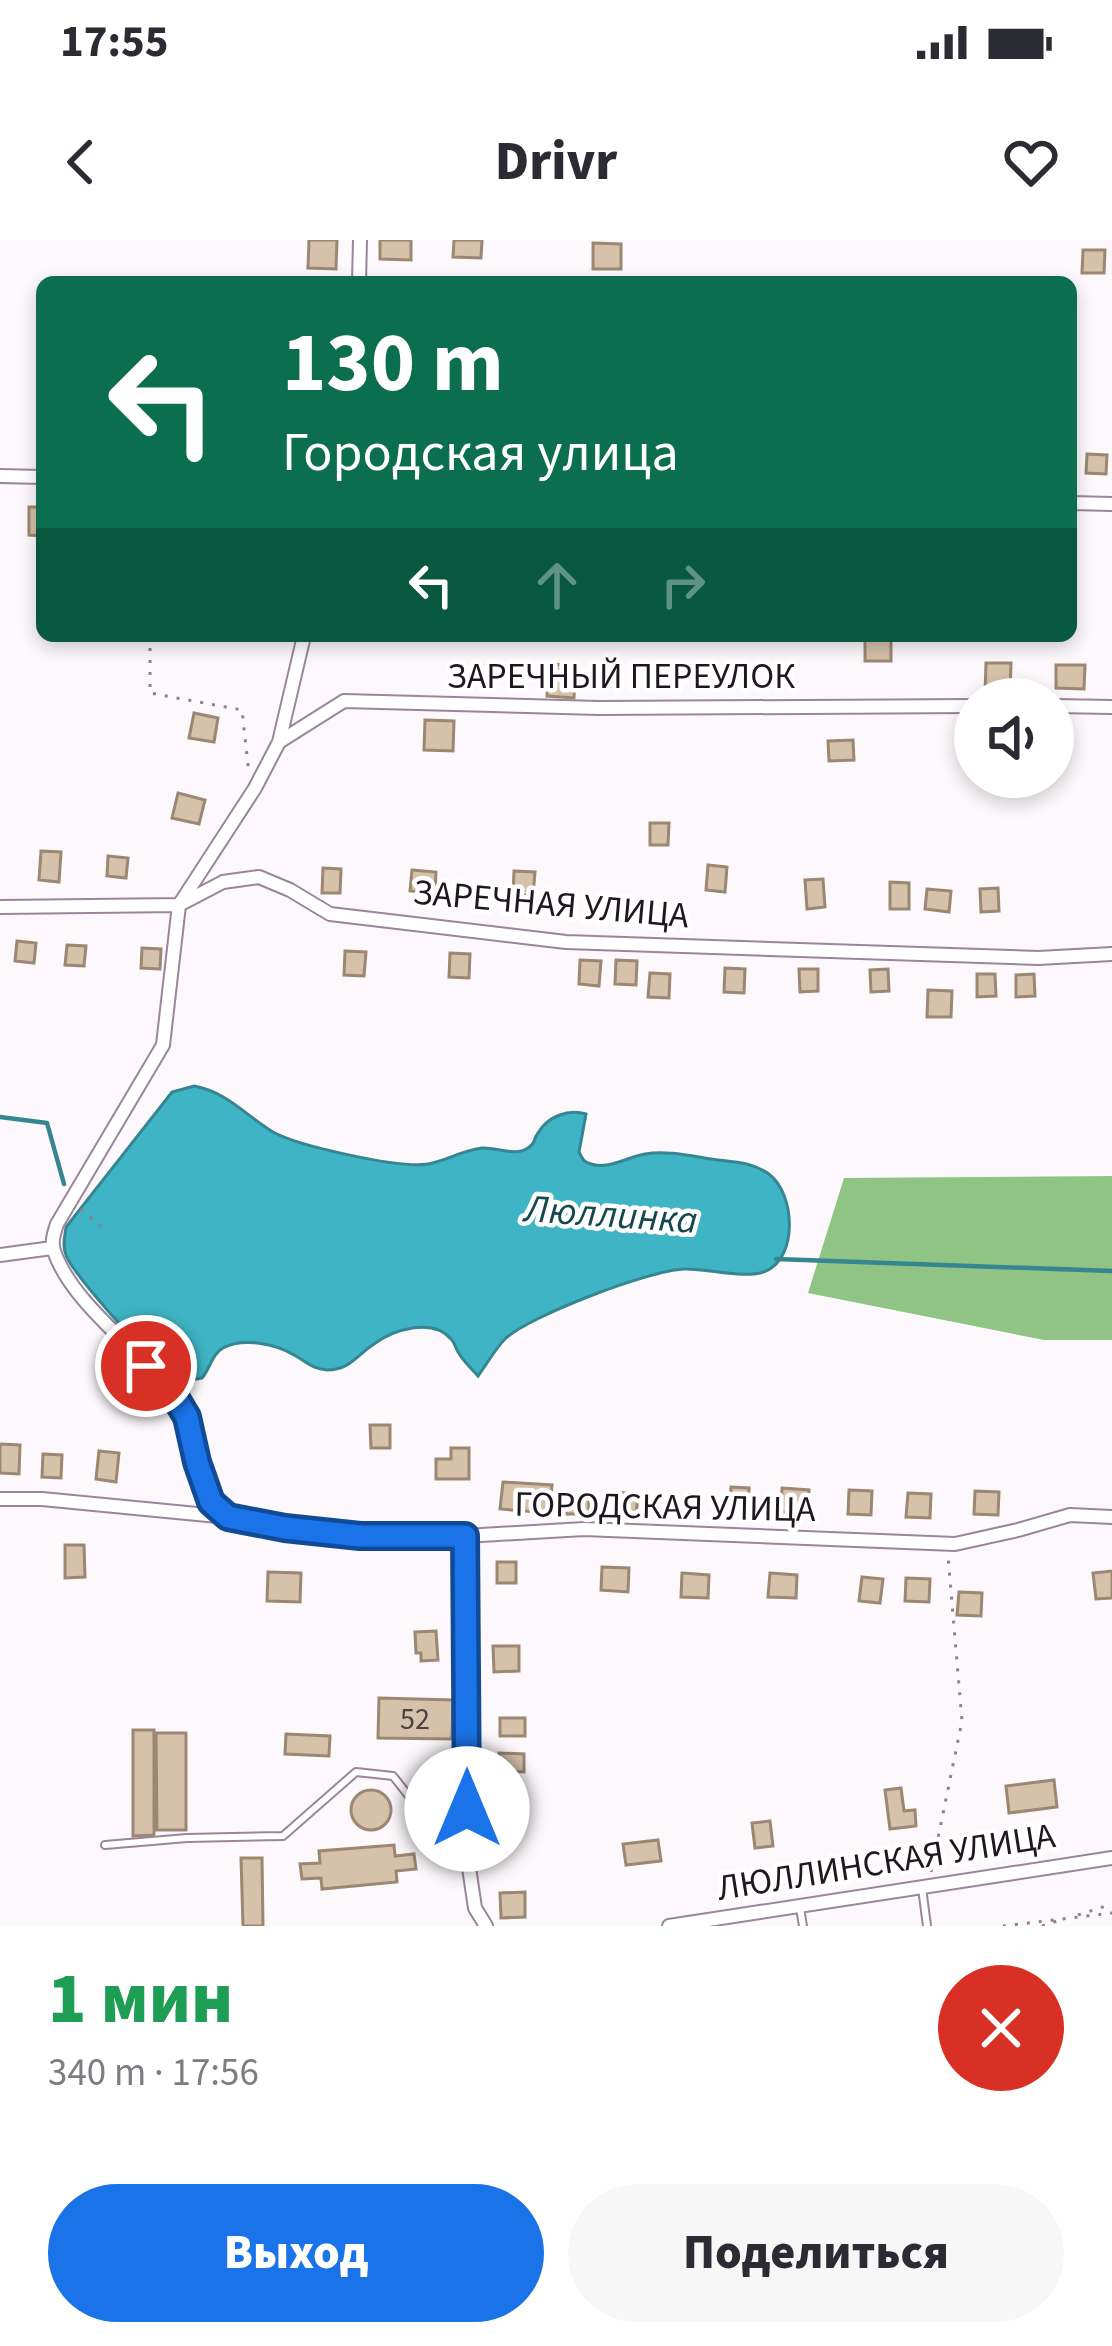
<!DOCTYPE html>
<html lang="ru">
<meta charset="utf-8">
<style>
:root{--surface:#fff;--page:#f7f7f7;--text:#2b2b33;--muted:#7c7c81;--accent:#1a73e8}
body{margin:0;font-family:"Source Sans 3",sans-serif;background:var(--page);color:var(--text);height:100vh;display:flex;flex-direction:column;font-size:45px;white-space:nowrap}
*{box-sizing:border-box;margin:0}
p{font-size:39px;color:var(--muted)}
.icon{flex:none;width:66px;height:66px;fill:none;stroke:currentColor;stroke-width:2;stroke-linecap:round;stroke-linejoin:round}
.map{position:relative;height:1686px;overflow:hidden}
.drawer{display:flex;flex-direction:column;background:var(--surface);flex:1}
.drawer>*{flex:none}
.banner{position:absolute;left:36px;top:36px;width:1041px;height:366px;border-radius:18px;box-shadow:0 6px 18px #0003;background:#0b6e4f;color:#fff;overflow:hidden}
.fabs{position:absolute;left:954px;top:438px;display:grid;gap:24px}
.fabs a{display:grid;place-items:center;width:120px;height:120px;border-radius:50%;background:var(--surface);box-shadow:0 6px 18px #0003;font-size:60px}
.pin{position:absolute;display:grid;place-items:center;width:102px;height:102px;color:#fff;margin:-51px;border:6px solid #fff;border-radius:50%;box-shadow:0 3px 12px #0007}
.me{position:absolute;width:132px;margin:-66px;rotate:0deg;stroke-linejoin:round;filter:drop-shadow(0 0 9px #0008)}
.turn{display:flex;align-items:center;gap:42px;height:252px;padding:0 48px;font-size:54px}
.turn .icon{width:156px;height:156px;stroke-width:2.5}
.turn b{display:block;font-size:84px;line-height:102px}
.lanes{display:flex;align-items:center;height:114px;padding:0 48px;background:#0003;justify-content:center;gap:60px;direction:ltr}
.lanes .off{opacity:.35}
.round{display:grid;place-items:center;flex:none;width:126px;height:126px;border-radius:63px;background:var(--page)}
.summary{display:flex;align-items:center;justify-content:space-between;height:204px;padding:0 48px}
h1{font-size:72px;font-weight:800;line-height:90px;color:#1e9e55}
.button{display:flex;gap:24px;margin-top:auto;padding:24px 48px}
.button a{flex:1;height:138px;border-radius:72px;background:var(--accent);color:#fff;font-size:48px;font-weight:800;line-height:138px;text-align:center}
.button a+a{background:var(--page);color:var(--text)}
.status{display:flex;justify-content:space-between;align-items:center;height:84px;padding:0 60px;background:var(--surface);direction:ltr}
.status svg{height:33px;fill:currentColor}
header{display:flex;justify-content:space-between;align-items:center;height:156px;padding:0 48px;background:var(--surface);font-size:54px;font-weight:800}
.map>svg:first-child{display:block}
</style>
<div class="status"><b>17:55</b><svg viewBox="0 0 49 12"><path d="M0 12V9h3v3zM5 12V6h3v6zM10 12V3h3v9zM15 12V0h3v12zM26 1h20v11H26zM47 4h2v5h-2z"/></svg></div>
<header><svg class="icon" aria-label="back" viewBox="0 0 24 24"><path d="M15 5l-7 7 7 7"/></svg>Drivr<svg class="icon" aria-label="heart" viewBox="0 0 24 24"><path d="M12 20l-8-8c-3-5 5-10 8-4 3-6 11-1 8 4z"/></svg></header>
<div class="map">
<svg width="1112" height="1686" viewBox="0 0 1112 1686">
<rect width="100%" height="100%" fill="#fcf8fc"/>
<path fill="#8fc484" d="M1112,936V1100H1044L808,1053L844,938Z"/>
<path fill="#3fb4c4" stroke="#358592" stroke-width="3" d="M194,846C227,852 245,875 273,892C298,906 401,929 428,924C446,921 463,910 482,908C496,907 515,917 528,908C537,902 532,901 538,893C548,876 568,869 586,874L579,912C583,919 583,922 591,924C607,930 628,917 645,914C668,910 695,917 718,920C736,922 755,923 770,935C795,955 798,1017 766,1031C747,1040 707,1028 684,1029C650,1030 529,1076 505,1099C495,1109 487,1124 478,1136C472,1129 465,1123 460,1115C456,1110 455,1103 451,1099C432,1077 393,1090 374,1104C357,1115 350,1130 327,1130C312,1129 307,1122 294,1115C276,1104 243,1097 223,1108C212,1114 210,1129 202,1138C188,1141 177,1139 166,1131C149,1119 72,1033 66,1015C62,1006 65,996 66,987L172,852Z"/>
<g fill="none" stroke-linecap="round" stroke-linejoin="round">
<path stroke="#358592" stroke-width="4.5" d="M0,877L47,883L64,944
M776,1019L1112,1031"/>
</g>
<path fill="#d6c1ab" stroke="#9b8772" stroke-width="3" d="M309,0H337L336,29L308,28Z
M380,0H411V20L380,19Z
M454,0H482L481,18L453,17Z
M593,3L621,4V29H593Z
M1083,10H1105L1104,33H1082Z
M1087,214L1107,215L1106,234L1086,233Z
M29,267H42V296L29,295Z
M865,396H891V421H865Z
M986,423H1011L1010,455L985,454Z
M549,424L576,425L574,458L547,456Z
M1056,425H1085L1084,449L1056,448Z
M194,473L218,478L214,502L189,498Z
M425,480L454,481L453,511L424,510Z
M853,500L854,520L829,521L828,501Z
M178,553L205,560L199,584L172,578Z
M650,583H669L668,605H650Z
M41,611L61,612L59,642L39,640Z
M108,616L128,618L126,638L107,636Z
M708,625L727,627L725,652L706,650Z
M323,628L341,629L340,653H322Z
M412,630L436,632L435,653L410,651Z
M514,631L535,632L533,656L513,655Z
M823,639L825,667L807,669L805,640Z
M890,642L909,643V669H890Z
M998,648L999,671L981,672L980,649Z
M927,649L951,651L949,672L925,669Z
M17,701L36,703L34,723L15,721Z
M67,705L86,706L84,726L65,725Z
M142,708L161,709L160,729L141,728Z
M345,711L366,712L364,736L344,735Z
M450,713L470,714L469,738L449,737Z
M580,720L601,721L599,746L579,744Z
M616,720L637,721L636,745L615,744Z
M725,728L745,729L744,753L724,752Z
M799,729H818V751L800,752Z
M888,729L889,751L871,752L870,730Z
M650,733L670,734L669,758L648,757Z
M977,734H995L996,756L977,757Z
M1034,734L1035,756L1016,757V735Z
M928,750L952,751L951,777H927Z
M370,1185H390V1208H371Z
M0,1204L20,1205L19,1234L0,1233Z
M451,1208H469V1239H436V1219H451Z
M99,1211L119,1213L116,1242L96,1239Z
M43,1214L62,1215L61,1238L42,1237Z
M503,1242L552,1245L550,1273L500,1269Z
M731,1247L749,1248L748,1272L730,1271Z
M782,1248L809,1250L808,1273L781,1272Z
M849,1250L872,1251L871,1275L848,1274Z
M975,1251L999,1252L998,1275L974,1274Z
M614,1252L638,1254L636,1277L613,1275Z
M908,1253L931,1254L930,1278L906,1277Z
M566,1255H589V1274H566Z
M65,1305H84L85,1337L65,1338Z
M497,1322H516V1343H497Z
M602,1327L629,1328L628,1352L601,1350Z
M1112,1331V1358L1096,1359L1093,1333Z
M268,1332L301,1333L300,1362L267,1361Z
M682,1333L709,1335L708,1358L681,1357Z
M770,1333L797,1335L796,1358L768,1357Z
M862,1337L883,1339L880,1363L859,1361Z
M906,1338L930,1339L929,1362L905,1361Z
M959,1352L982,1353L981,1376L957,1375Z
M436,1391L438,1420L421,1421V1413H416L415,1392Z
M493,1406H519V1431L494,1432Z
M379,1458L453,1460L452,1499L378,1498Z
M500,1478H525V1496H500Z
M133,1490H154V1595L133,1596Z
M156,1493H186V1590H157Z
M286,1494L330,1496L329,1516L285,1514Z
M499,1513L524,1514V1532L499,1531Z
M1054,1540L1057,1567L1009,1573L1006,1546Z
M901,1548L904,1571L915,1570L916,1586L890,1589L885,1550Z
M351 1570a20 20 0 1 1 40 0a20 20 0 1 1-40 0Z
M498,1562H523V1580L498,1579Z
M770,1581L773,1606L755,1608L752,1583Z
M658,1600L661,1621L626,1625L623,1604Z
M394,1605L395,1616L414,1614L416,1629L396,1631L397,1642L322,1649L321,1638L302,1639L300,1624L320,1623L319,1611Z
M241,1618H262L263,1686H243Z
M525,1652V1677L501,1678L500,1653Z"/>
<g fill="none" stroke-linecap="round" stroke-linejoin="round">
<g stroke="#9b8599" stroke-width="10">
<path id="lane" d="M105,1605L187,1598L283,1596L356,1532L393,1536L445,1602L464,1613
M922,1648L927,1686
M800,1668L803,1686"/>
</g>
<g stroke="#9b8599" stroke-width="16">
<path id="street" d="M359,42L360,0
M0,236L42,237
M1071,263L1112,264
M1053,466L1112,467
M279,502L344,461L599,468L975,466
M0,667L179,665L223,642L259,637L290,650L330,674L566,702L1038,718L1112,714
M0,1015L52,1008
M0,1259H42L228,1277L285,1288L360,1296H465L584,1289L955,1304L1018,1290L1070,1275L1112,1277
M227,1277C190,1242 202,1191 172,1153C139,1109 72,1064 54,1011C51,1002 54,993 57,984L163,805L179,665L255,548L279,502L304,396
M465,1296L467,1614L475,1668L486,1686
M669,1686L1112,1618"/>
</g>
<path stroke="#8a848a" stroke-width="3" stroke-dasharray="3 9" stroke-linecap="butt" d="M150,396V453L242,470L249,534
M81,969L102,987
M931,1632L962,1481L948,1316
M1078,1675L1112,1664
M1003,1686L1112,1673
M1042,1686L1057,1681"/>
<use href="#lane" stroke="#fff" stroke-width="6"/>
<use href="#street" stroke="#fff" stroke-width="12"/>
</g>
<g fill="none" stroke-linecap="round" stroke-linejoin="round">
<g stroke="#114b97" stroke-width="30">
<path id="route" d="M146,1126L172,1152L187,1177L197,1222L211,1262L228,1277L285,1288L360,1296H465L467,1569"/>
</g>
<use href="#route" stroke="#1a73e8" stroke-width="21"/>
</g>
<g text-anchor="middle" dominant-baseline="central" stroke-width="9" stroke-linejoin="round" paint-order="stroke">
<g font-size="30" fill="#4d4242">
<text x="415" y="1479">52</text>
</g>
<g font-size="36" fill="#1f171f" stroke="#fff">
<text x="621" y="436">ЗАРЕЧНЫЙ ПЕРЕУЛОК</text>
<text transform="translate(551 664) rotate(5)">ЗАРЕЧНАЯ УЛИЦА</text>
<text transform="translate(665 1267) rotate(1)">ГОРОДСКАЯ УЛИЦА</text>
<text transform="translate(886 1622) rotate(-9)">ЛЮЛЛИНСКАЯ УЛИЦА</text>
</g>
<g font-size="39" font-style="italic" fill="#14474e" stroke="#fff">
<text transform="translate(611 975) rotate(4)">Люллинка</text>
</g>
</g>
</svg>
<div class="fabs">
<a><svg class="icon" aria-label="sound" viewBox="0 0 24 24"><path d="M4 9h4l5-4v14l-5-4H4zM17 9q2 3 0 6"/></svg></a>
</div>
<div class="pin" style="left:146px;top:1126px;background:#d93025"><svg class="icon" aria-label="arrive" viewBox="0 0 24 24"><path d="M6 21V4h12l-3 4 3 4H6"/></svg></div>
<svg class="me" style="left:467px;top:1569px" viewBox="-20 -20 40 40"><circle r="19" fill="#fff"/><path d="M0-13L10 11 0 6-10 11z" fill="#1a73e8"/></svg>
<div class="banner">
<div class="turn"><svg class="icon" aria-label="left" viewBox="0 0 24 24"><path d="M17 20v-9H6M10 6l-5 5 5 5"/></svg><div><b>130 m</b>Городская улица</div></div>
<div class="lanes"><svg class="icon" aria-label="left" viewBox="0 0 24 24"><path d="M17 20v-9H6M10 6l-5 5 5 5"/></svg><svg class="icon off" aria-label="ahead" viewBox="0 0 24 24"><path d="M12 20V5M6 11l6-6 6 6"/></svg><svg class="icon off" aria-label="right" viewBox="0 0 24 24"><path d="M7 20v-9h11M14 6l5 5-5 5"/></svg></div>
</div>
</div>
<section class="drawer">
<div class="summary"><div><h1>1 мин</h1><p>340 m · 17:56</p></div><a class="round" style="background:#d93025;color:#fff"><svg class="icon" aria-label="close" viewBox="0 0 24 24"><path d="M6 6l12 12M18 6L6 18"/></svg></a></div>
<div class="button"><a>Выход</a><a>Поделиться</a></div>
</section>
